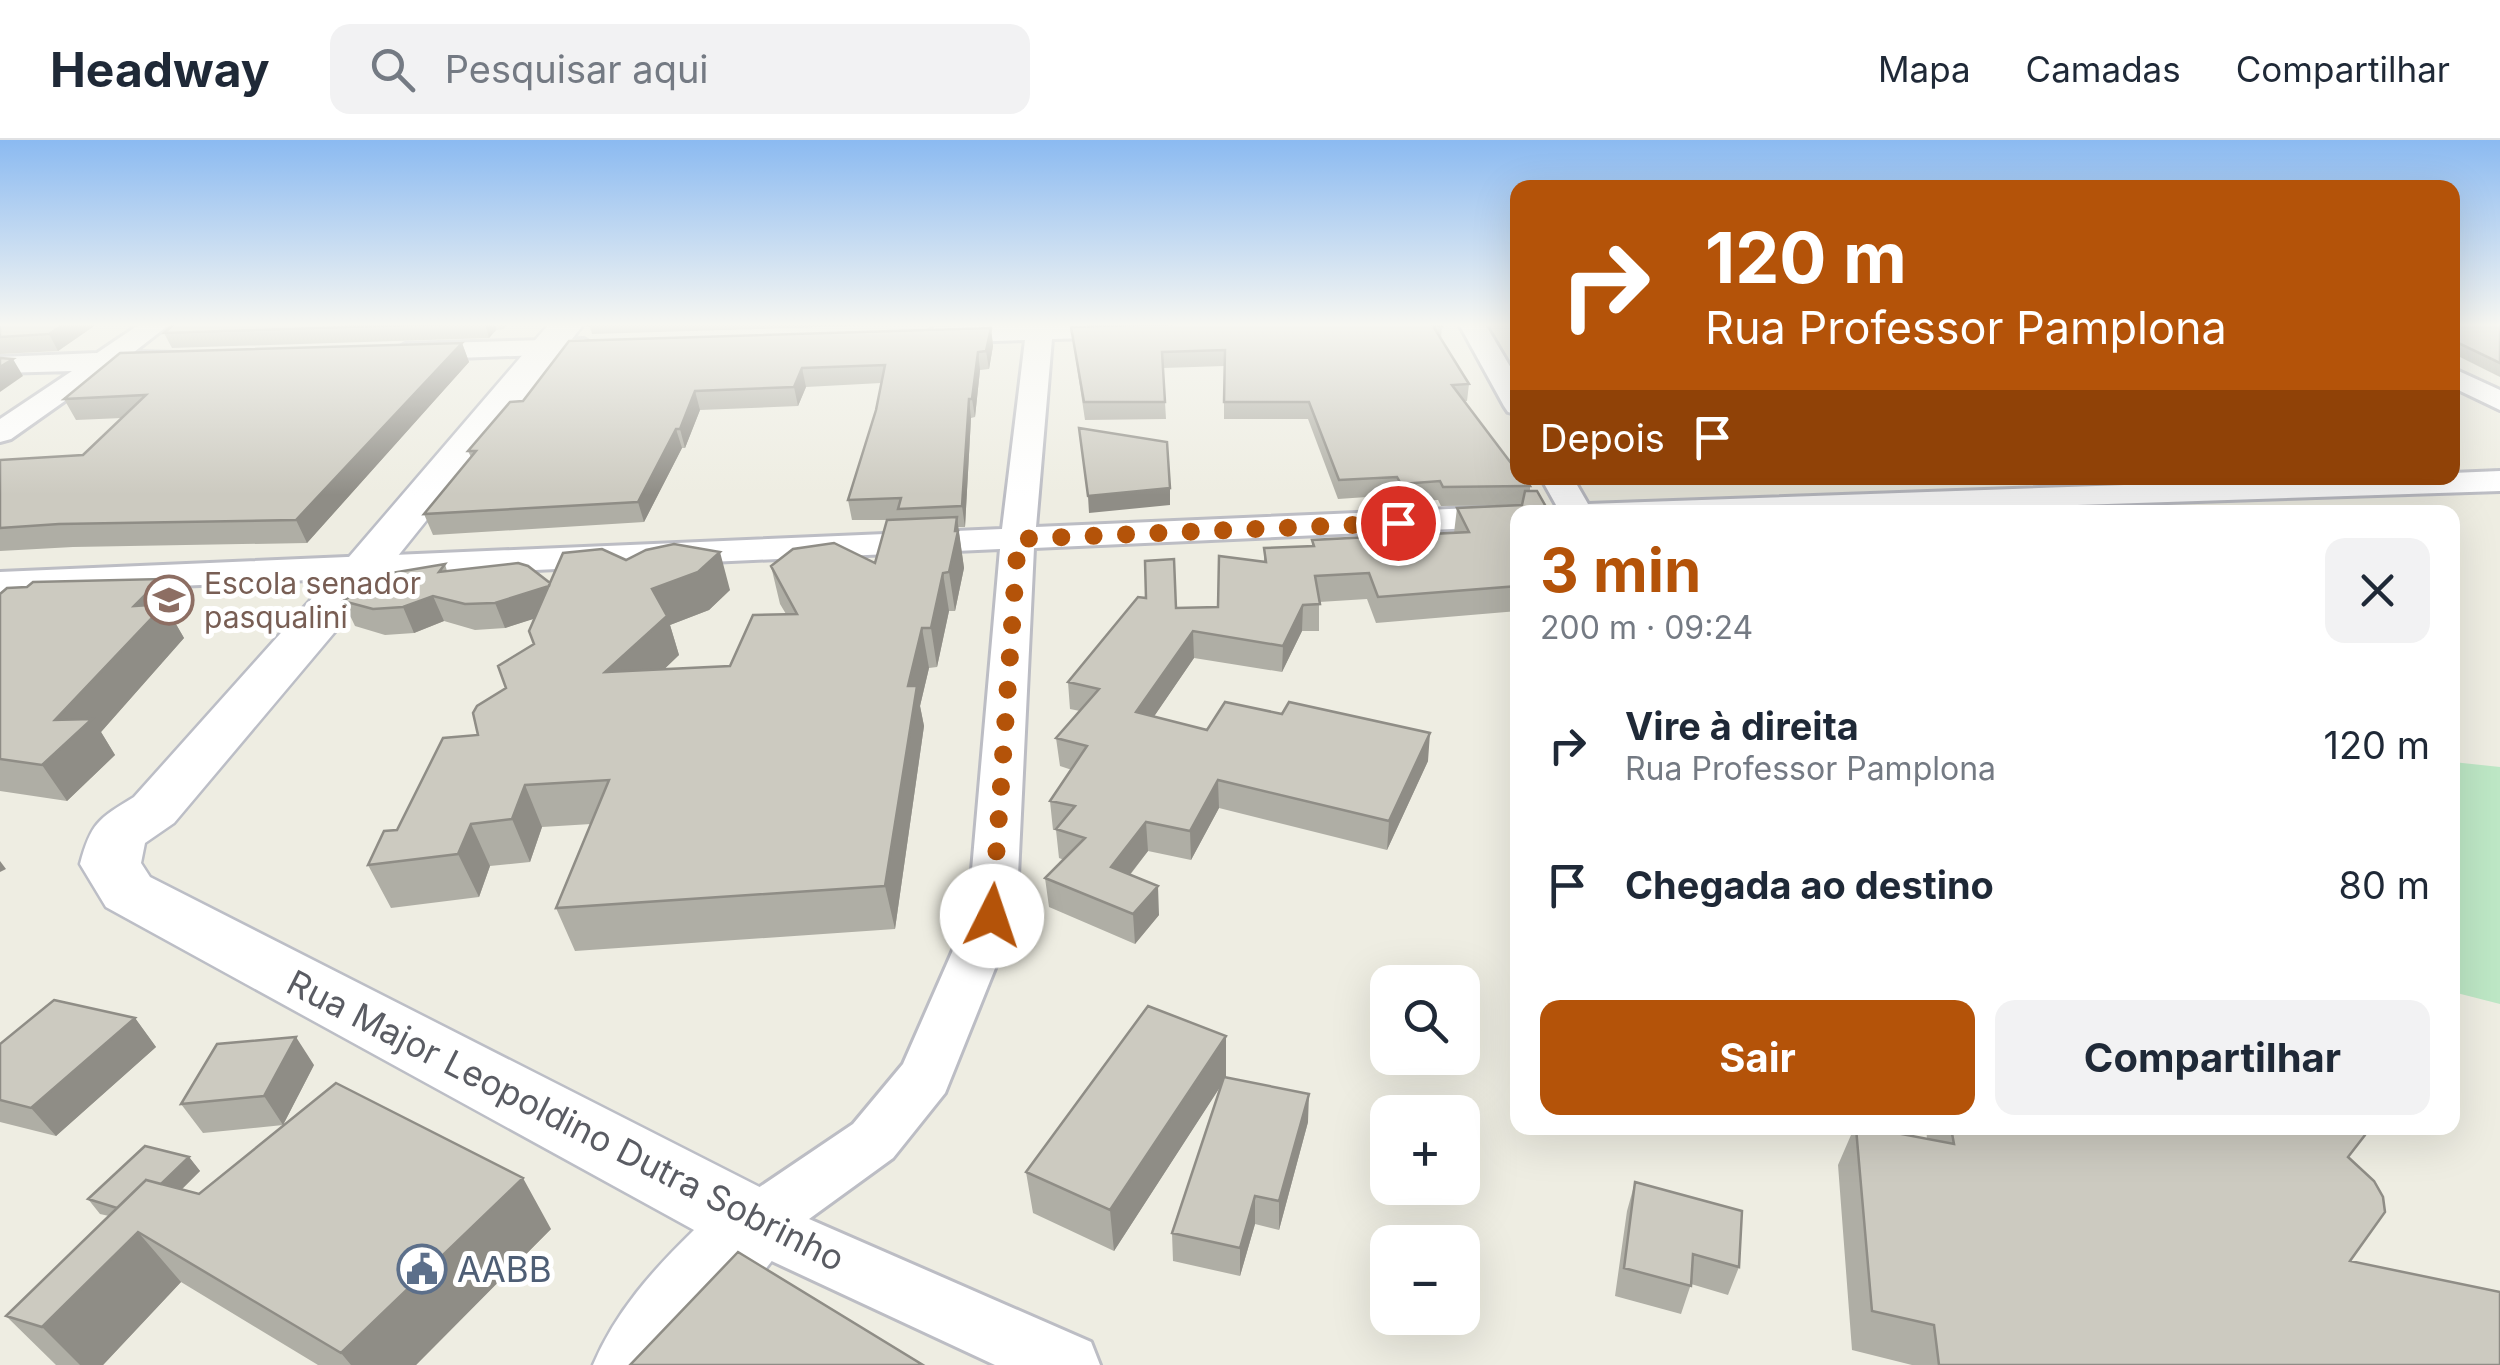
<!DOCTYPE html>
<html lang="pt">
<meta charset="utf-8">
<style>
:root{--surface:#fff;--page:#f2f2f3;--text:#1f2937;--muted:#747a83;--line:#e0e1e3;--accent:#b45309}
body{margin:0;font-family:Inter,sans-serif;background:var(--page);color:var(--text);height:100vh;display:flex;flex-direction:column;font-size:38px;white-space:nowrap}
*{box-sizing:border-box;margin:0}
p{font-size:32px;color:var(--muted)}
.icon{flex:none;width:55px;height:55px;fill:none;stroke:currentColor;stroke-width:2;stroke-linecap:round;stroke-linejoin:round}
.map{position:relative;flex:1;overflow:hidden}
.side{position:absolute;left:1510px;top:365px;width:950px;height:630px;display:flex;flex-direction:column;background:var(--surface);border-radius:20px;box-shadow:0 10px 40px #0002}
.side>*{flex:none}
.hud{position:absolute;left:1510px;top:40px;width:950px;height:305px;border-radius:20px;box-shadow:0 10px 40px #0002;background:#b45309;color:#fff;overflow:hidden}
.tools{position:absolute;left:1370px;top:825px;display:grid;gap:20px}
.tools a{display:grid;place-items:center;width:110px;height:110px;border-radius:20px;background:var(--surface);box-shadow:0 10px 40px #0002;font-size:50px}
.pin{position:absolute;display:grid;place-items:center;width:85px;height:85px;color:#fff;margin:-42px;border:5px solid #fff;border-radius:50%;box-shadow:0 2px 10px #0007}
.me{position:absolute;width:110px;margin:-55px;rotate:4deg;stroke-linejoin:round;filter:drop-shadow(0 0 8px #0008)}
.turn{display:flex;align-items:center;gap:35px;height:210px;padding:0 30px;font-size:45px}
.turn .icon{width:130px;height:130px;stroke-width:2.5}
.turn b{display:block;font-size:70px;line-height:85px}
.then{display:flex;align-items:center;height:95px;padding:0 30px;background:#0003;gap:20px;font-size:38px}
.round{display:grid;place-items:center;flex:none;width:105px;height:105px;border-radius:20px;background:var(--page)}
.summary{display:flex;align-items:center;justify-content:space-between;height:170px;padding:0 30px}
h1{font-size:60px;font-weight:700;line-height:75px;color:var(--accent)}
.button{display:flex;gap:20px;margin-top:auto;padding:20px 30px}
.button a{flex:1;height:115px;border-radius:20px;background:var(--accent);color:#fff;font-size:40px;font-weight:700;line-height:115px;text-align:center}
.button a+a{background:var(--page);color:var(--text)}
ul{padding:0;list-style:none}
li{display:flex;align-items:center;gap:30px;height:140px;padding:0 30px}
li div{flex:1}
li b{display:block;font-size:38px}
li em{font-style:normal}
header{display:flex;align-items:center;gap:60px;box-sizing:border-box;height:140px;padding:0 50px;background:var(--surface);border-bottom:2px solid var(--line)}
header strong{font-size:48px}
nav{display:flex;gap:55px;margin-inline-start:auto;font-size:35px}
.search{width:700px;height:90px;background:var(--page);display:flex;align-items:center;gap:25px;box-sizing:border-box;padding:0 35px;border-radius:20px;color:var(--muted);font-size:38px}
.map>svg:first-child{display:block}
</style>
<header>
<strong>Headway</strong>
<div class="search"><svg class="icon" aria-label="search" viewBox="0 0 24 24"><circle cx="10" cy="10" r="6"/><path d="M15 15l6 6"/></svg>Pesquisar aqui</div>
<nav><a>Mapa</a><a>Camadas</a><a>Compartilhar</a></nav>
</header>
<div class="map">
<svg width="2500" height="1225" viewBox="0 0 2500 1225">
<rect width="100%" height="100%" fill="#eeede2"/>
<path fill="#bde7c5" d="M2453,622L2500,627V864L2453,852Z"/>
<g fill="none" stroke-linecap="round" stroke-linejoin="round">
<g stroke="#bcbdc4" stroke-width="6">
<path id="street" d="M140,184H170L134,212L179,213L183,219L179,225L110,229L11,299L0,302V279L72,231L0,233V217L97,213Z
M1027,184H1138L1142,189L1129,197L1052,199L1036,387L1518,366L1532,372H1518V386L1034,408L1016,776L945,953L893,1018L809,1079L1091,1202L1100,1225H995L733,1103L724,1084L733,1065L853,984L903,924L968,776L1000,409L0,454V432L1002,389L1025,200L935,203L922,195L935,187Z
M1459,184H1485L1518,240V275L1508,272L1504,266Z
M584,199L597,207L593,213L405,220L392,212L405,204Z
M2452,228L2500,250V270L2452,247Z
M2500,331V351L1867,372H1560L1541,338H1573L1588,364L2322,338H2452V333Z"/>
</g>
<g stroke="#bcbec6" stroke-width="5">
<path id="secondary" d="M549,184H584L381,437L174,683L145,703L141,723L150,737L783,1059L795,1084C770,1137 716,1175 683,1225H593C616,1171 652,1131 694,1090L106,767L80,724C91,683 98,679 134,657L349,417Z"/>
</g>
<use href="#street" fill="#fff" fill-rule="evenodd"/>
<use href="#secondary" fill="#fff" fill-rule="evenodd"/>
</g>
<path fill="#afaea5" d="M0,184H97L58,211L0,214Z
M174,184H508L504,189L496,190L489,198L172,208L164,193Z
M585,184H919L592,194L590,187H586Z
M2452,184H2500V237L2452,213Z
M1442,186L1441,199L1469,244L1467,261H1464L1514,327L1530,346V351L1518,372V471L1376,483L1367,459L1319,462V491H1302L1282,532L1194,518L1154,576L1207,590L1428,621L1387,710L1219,668L1191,720L1148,711L1130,735L1159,775L1135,804L1049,767L1045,738L1064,720L1059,718L1056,690H1053L1050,661L1072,630L1060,626L1056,598L1080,571L1070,569L1068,542L1176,468L1218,467L1264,422V408L1312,407V400L1454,393L1457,368L1522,365L1441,366L1438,360L1399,362L1396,355L1338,359L1308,279H1224V226L1163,228L1166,279L1085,280L1071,187Z
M991,188L993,206L989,229L980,230L975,277L971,278L965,387H958L964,428L955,471H949L937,527L929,528L920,566L924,586L895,789L575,811L556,768L591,684L542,687L530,722L490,726L479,757L391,768L368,725L478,595L506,548L534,505L535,478L505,488L475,490L444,481L414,493L385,495L355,486L343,461L445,424L447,431L550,443L626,420L730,450L709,470L670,485L679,515L664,529L730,526L786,474L780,464L771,426L875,423L900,380H852L848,360L876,270L881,243L806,247L798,266L700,270L685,308H682L644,382L433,395L424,374L471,317L468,311L523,261Z
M462,203L469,222L307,403L73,407L0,411V320L83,315L122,278L76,280L64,259Z
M161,439L180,472L173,479L184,498L101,592L115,615L67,661L0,651V454Z
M135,878L156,907L56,996L0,982V904Z
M1226,896V937L1308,982L1279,1090L1255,1084L1240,1136L1173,1121L1172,1093L1221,945L1114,1111L1033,1073L1026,1032Z
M314,925L283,985L203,993L181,964Z
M1854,988H1870L1927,999L1926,988H2365L2348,1017L2350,1121L2500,1225H1912L1852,1210L1838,1025Z
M189,1017L200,1031L182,1049L199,1054L551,1089L416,1225H318L181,1142L103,1225H56L6,1176L109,1076L100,1074L88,1059Z
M1635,1042L1739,1127L1728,1155L1691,1144L1681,1174L1615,1156L1627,1071Z"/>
<path fill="#8f8d86" d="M64,184H97L58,211L49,194Z
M485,184H494L496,190L489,198Z
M991,188L993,206L989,229L986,211Z
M462,203L469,222L307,403L296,380Z
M978,212L980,230L975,277L972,259Z
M13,219L23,236L0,252V228Z
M802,228L806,247L798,266L794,247Z
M695,251L700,270L685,308L680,289Z
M969,259L971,278L965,387L962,366Z
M676,289L682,308L644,382L638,362Z
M1170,348V365L1089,373L1088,356Z
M957,377L964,428L955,471L949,432Z
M720,412L730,450L709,470L670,485L679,515L619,573L605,532L652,449Z
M943,433L949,471L937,527L931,488Z
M161,439L180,472L173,479L184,498L101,592L115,615L67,661L42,625L55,580L134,466Z
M553,445L562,470L505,488L495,463Z
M433,456L444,481L414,493L403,467Z
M1303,465L1302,491L1282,532L1283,506Z
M922,488L929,528L920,566L924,586L895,789L885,746L908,546Z
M1193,491L1194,518L1138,600L1136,572Z
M1430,593L1428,621L1387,710L1389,681Z
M1218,640L1219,668L1191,720L1190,691Z
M525,645L542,687L530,722L512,679Z
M1146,682L1148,711L1113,756L1111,727Z
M471,684L490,726L479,757L458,714Z
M0,721L6,729L0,732Z
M1158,746L1159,775L1135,804L1133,774Z
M135,878L156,907L56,996L31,968Z
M1226,896V938L1114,1111L1110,1070Z
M296,897L314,925L283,985L264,956Z
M1309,954L1308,982L1279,1090V1061Z
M189,1017L200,1031L144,1087L132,1072Z
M523,1038L551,1089L416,1225H351L341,1213Z
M1255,1056V1084L1240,1136V1108Z
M138,1092L181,1142L103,1225H80L42,1187Z"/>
<path fill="#cccac0" stroke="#8f8d86" stroke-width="2.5" d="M0,184H64L49,194L0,197Z
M174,184H441L164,193Z
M1177,184H1441L1442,186H1433L1469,244L1452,245L1514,327H1518V338H1525L1530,346L1443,347L1440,341L1401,344L1397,337L1339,340L1309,262H1224L1225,210L1162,212L1165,262H1084L1071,187Z
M2452,184H2500V223L2452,200Z
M991,188L986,211L978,212L972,259H969L962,366L898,369L901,358L848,360L876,270L885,225L802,228L794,247L695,251L680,289H676L638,362L424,374L476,311H468L510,262L523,261L569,201Z
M462,203L296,380L59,384L0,388V320L83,315L146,255L64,259L120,213Z
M0,218L13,219L0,227Z
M1079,288L1167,302L1170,348L1088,356Z
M1525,351H1537L1549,372H1518V446L1378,457L1369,433L1315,436L1320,464L1303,465L1283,506L1193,491L1136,572L1207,590L1225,562L1282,574L1289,562L1430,593L1389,681L1218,640L1190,691L1146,682L1111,727L1158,746L1133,774L1045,738L1085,698L1056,689L1075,666L1050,661L1087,606L1056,598L1099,549L1068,542L1138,457L1146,458L1145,421L1174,419L1176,468L1218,467L1219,416L1266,422L1264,408L1314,406L1312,400L1469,392L1457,368L1522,365Z
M957,377L955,391H958L949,432L943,433L931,488H922L908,546H917L885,746L556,768L609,640L525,645L512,679L471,684L458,714L368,725L384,691L397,690L443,598L478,595L473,573L477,566L506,548L498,526L534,504L529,491L563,413L602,409L626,420L646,410L674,404L720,412L698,432L652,449L667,476L605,532L730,526L753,475L797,474L771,426L793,409L834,403L875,423L887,380Z
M518,423L528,426L550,443L549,446L495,463L465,464L433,456L403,467L373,469L343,461L386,434L445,424L439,432Z
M161,439L134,466L165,464L55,580L92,579L42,625L0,619V454L7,448L27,447L33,442Z
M54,860L135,878L31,968L0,960V904Z
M1148,866L1226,896L1110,1070L1026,1032Z
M296,897L264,956L181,964L217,904Z
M1224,937L1309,954L1279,1061L1255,1056L1240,1108L1172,1093Z
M336,943L523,1038L341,1213L138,1092L42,1187L6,1176L146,1040L199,1054Z
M1856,988H1870L1954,1004L1951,988H2365V995L2348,1017L2374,1041L2383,1057L2385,1072L2350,1121L2500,1152V1225H1939L1934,1185L1872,1171Z
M145,1006L189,1017L161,1044L146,1040L117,1068L88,1059Z
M1635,1042L1742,1071L1739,1127L1693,1114L1691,1146L1624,1128Z
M738,1112L923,1225H630Z"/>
<linearGradient id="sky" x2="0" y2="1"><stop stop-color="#8bbaf1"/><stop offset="0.52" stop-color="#f7f7f2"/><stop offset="1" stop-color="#f7f7f2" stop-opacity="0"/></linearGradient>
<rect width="2500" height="355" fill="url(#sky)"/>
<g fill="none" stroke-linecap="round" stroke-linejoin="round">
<path stroke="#b45309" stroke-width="18" stroke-dasharray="0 32.4" d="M992,776L1018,399L1398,383"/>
</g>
<defs>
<g id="school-ring" transform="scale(2.5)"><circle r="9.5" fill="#fff" stroke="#8d6e63" stroke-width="1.5"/><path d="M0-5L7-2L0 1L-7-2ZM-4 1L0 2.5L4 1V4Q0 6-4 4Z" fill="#8d6e63"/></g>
<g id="civic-ring" transform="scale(2.5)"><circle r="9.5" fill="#fff" stroke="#5c6f8a" stroke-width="1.5"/><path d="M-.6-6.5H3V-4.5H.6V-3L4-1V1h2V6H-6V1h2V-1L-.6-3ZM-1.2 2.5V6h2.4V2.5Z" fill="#5c6f8a"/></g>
</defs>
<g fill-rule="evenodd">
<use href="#school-ring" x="169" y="460"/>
<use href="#civic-ring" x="422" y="1129"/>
</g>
<g text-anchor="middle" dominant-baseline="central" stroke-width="10" stroke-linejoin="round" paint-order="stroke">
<g font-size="30" fill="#785e54" stroke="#fff" text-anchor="start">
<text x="204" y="443">Escola senador<tspan x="204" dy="34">pasqualini</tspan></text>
</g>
<g font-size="35" fill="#5a5c63" stroke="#fff">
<text transform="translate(566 980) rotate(27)">Rua Major Leopoldino Dutra Sobrinho</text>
</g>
<g font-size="35" fill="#4e5e75" stroke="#fff" text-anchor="start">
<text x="457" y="1129">AABB</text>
</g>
</g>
</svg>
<div class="tools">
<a><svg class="icon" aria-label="search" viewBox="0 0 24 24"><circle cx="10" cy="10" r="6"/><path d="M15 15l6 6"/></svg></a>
<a>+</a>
<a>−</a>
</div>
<div class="pin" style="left:1398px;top:383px;background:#d93025"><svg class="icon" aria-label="arrive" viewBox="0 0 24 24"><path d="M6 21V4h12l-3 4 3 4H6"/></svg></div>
<svg class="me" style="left:992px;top:776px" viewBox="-20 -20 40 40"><circle r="19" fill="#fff"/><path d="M0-13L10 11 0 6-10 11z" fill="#b45309"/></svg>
<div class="hud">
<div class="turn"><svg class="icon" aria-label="right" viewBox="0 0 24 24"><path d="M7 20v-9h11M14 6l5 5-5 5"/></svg><div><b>120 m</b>Rua Professor Pamplona</div></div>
<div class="then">Depois<svg class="icon" aria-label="arrive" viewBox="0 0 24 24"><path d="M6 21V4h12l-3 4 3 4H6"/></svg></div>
</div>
<section class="side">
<div class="summary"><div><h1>3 min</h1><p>200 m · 09:24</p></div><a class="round"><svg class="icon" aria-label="close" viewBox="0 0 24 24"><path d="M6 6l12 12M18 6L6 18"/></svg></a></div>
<ul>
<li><svg class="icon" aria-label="right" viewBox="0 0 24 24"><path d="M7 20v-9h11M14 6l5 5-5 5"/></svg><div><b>Vire à direita</b><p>Rua Professor Pamplona</p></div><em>120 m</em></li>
<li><svg class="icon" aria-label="arrive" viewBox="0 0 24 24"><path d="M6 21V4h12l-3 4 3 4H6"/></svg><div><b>Chegada ao destino</b></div><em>80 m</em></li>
</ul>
<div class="button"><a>Sair</a><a>Compartilhar</a></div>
</section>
</div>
